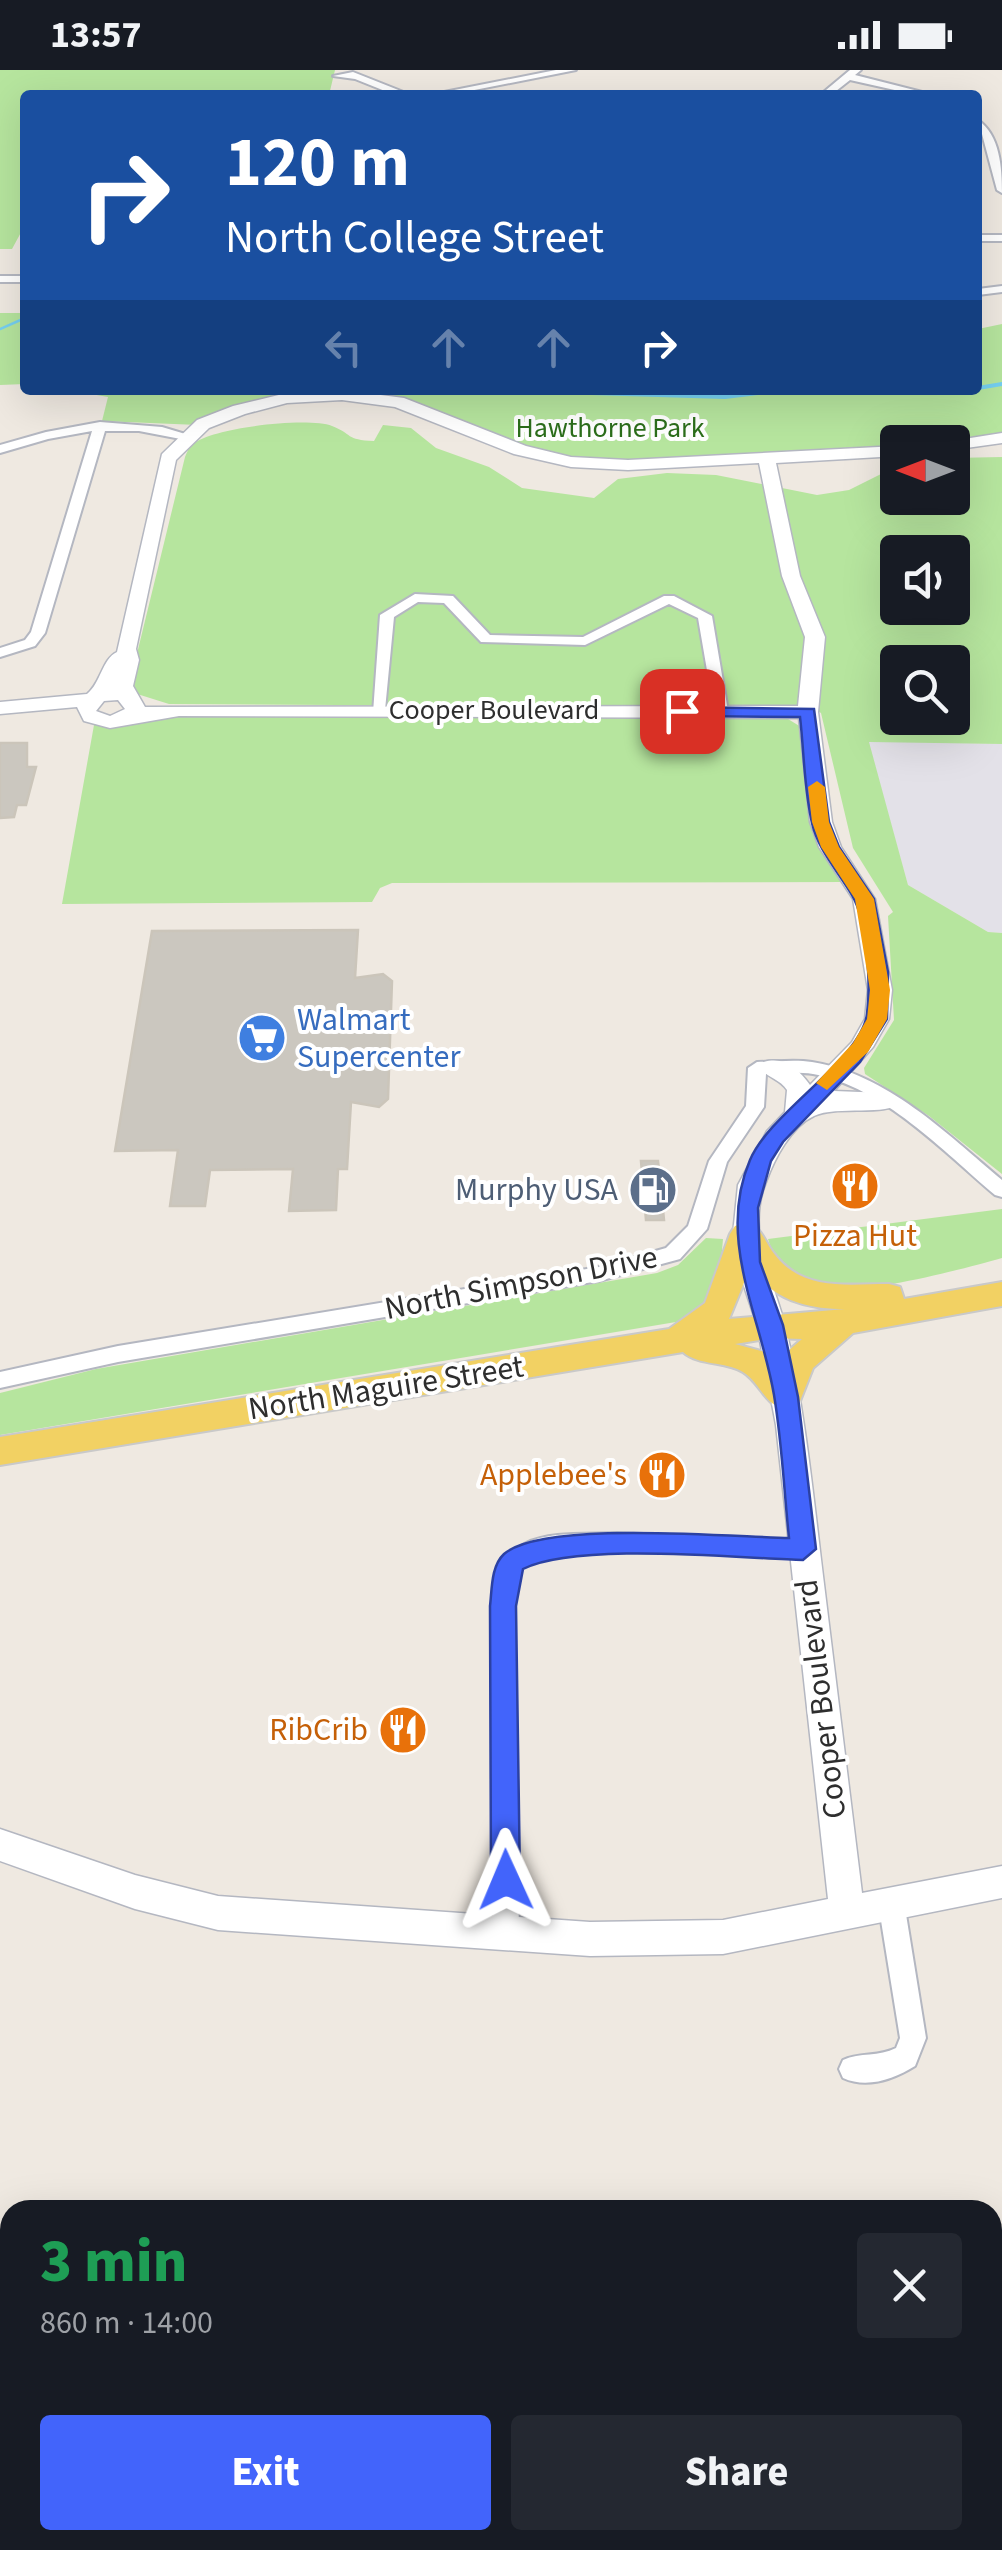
<!DOCTYPE html>
<meta charset="utf-8">
<style>
:root{--surface:#171b24;--page:#242831;--text:#f1f3f6;--muted:#9ea1a6;--accent:#4264fb}
body{margin:0;font-family:"Source Sans 3",sans-serif;background:var(--page);color:var(--text);height:100vh;display:flex;flex-direction:column;font-size:38px;white-space:nowrap}
*{box-sizing:border-box;margin:0}
p{font-size:32px;color:var(--muted)}
.icon{flex:none;width:55px;height:55px;fill:none;stroke:currentColor;stroke-width:2;stroke-linecap:round;stroke-linejoin:round}
.map{position:relative;flex:1;overflow:hidden}
.side{position:absolute;left:0px;top:2130px;width:1002px;height:350px;display:flex;flex-direction:column;background:var(--surface);border-radius:30px 30px 0 0;box-shadow:0 10px 40px #0002}
.side>*{flex:none}
.guide{position:absolute;left:20px;top:20px;width:962px;height:305px;border-radius:10px;box-shadow:0 10px 40px #0002;background:#1a4fa0;color:#fff;overflow:hidden}
.needle{width:65px;rotate:270deg}
.buttons{position:absolute;left:880px;top:355px;display:grid;gap:20px}
.buttons a{display:grid;place-items:center;width:90px;height:90px;border-radius:10px;background:var(--surface);box-shadow:0 10px 40px #0002;font-size:50px}
.pin{position:absolute;display:grid;place-items:center;width:85px;height:85px;color:#fff;margin:-42px;border-radius:20px;box-shadow:0 5px 15px #0006}
.me{position:absolute;width:110px;margin:-55px;rotate:359deg;stroke-linejoin:round;filter:drop-shadow(0 0 8px #0008)}
.turn{display:flex;align-items:center;gap:35px;height:210px;padding:0 40px;font-size:45px}
.turn .icon{width:130px;height:130px;stroke-width:2.5}
.turn b{display:block;font-size:70px;line-height:85px}
.lanes{display:flex;align-items:center;height:95px;padding:0 40px;background:#0003;justify-content:center;gap:50px;direction:ltr}
.lanes .off{opacity:.35}
.round{display:grid;place-items:center;flex:none;width:105px;height:105px;border-radius:10px;background:var(--page)}
.headline{display:flex;align-items:center;justify-content:space-between;height:170px;padding:0 40px}
h1{font-size:60px;font-weight:800;line-height:75px;color:#1e9e55}
.button{display:flex;gap:20px;margin-top:auto;padding:20px 40px}
.button a{flex:1;height:115px;border-radius:10px;background:var(--accent);color:#fff;font-size:40px;font-weight:800;line-height:115px;text-align:center}
.button a+a{background:var(--page);color:var(--text)}
.status{display:flex;justify-content:space-between;align-items:center;height:70px;padding:0 50px;background:var(--surface);direction:ltr}
.status svg{height:28px;fill:currentColor}
.map>svg:first-child{display:block}
</style>
<div class="status"><b>13:57</b><svg viewBox="0 0 49 12"><path d="M0 12V9h3v3zM5 12V6h3v6zM10 12V3h3v9zM15 12V0h3v12zM26 1h20v11H26zM47 4h2v5h-2z"/></svg></div>
<div class="map">
<svg width="1002" height="2480" viewBox="0 0 1002 2480">
<rect width="100%" height="100%" fill="#efe9e1"/>
<path fill="#e3e1e8" d="M868,671L1002,674V863L988,862L908,815Z"/>
<path fill="#b6e59e" fill-rule="evenodd" d="M0,0H335L329,25H25V155L12,179H0Z
M0,243H25V314L0,315Z
M1002,254V368L898,372L897,380L608,393L535,382L414,333L326,323L198,355L102,351L108,327L68,320H591L669,326V320H978V259Z
M383,355L411,358L436,378L489,397L522,418L594,428L618,409L667,403L716,405L817,425L849,420L897,396L898,428H952L953,388L1002,387V674L869,672L908,815L988,862L1002,863V1104L929,1046L865,1004L864,998L894,950L888,846L893,842L853,778L821,643L813,638L169,634L134,623L133,600L185,387C187,382 189,377 193,374C213,357 308,347 332,356C353,364 345,370 374,371ZM898,482H952V538H898ZM898,592H952V648H898Z
M175,645L788,649L801,657L844,812L392,813L380,818L372,832L62,834L94,655Z
M1002,1139V1188C960,1200 856,1227 815,1219C794,1214 773,1188 768,1169Z
M706,1168L723,1169L718,1226L682,1251L0,1365V1323L96,1299L657,1203L678,1195Z"/>
<g fill="none" stroke-linecap="round" stroke-linejoin="round">
<path stroke="#75cff0" stroke-width="2.5" d="M0,259L25,248"/>
<path stroke="#75cff0" stroke-width="4" d="M978,318L1002,314
M488,320L725,327L783,320"/>
</g>
<path fill="#cbc7bf" stroke="#cbc5ba" stroke-width="2.5" d="M0,673H27V697H36L26,735H17L14,747L0,748Z
M358,860L355,908L383,904L392,911L388,1029L379,1037L351,1032L347,1099H338L336,1140L289,1141L293,1099L210,1100L205,1136H170L178,1080L115,1081L152,861Z
M641,1091H658L664,1150H646Z"/>
<g fill="none" stroke-linecap="round" stroke-linejoin="round">
<g stroke="#b4b7c1" stroke-width="4">
<path id="street" d="M556,0H576L449,25H429Z
M850,0H861L855,5L934,25H917L850,10L831,25H820Z
M353,2L406,23L408,25H395L355,9L333,6Z
M978,50C1000,65 1002,98 1002,123L997,120L982,64L978,58Z
M978,165H1002V171H978Z
M0,206H25V212H0Z
M1002,216V222L978,225V219Z
M100,352L162,357L192,366L186,370L139,361H105L45,563L35,576L0,587V578L25,570L31,562L92,361L48,369L0,383V375L46,362Z
M415,524L453,526L490,565L583,567L664,526H674L712,546L728,641L721,645L714,641L698,548L669,534L585,575L481,572L444,533L418,532L394,547L385,640L383,643H373L380,545Z
M757,992C775,992 794,989 812,992C887,1004 946,1063 1002,1110V1127L995,1125C943,1081 883,1017 813,1004C798,1002 781,1003 766,1004L764,1037L727,1092L707,1159L680,1189L599,1211L118,1292L0,1318V1302L118,1276L599,1197L666,1178L688,1156L709,1091L746,1036L748,998Z
M617,1463L803,1470L811,1472L814,1479L811,1486L803,1488C751,1486 554,1467 521,1499L514,1536L519,1866L515,1875L506,1878L497,1875L493,1866L492,1536C499,1456 552,1465 617,1463Z
M891,1820L900,1823L904,1832L926,1968L915,1996C894,2009 867,2019 843,2008L839,1999L843,1990C860,1982 879,1987 896,1978L900,1968L878,1832L882,1823Z"/>
</g>
<g stroke="#b4b7c1" stroke-width="3">
<path id="secondary" d="M342,320L404,328L526,376L571,387L628,390L898,376V386L776,393L800,506L825,567L818,642L832,752L841,777L875,829L892,920L889,949L873,977L834,1021L887,1023L899,1032C890,1047 836,1035 814,1046C791,1056 774,1090 766,1112C745,1163 774,1210 786,1259C805,1340 813,1424 823,1506C836,1612 849,1717 862,1823L1002,1796V1828L723,1884L590,1886L218,1860L135,1839L0,1791V1759L135,1805L218,1826L590,1852L723,1850L828,1829L776,1355L757,1255L736,1192L733,1164L738,1115L767,1061L785,1042L787,1020C780,1009 767,1008 761,998L764,992C785,986 799,1000 810,1015L852,972L865,949L868,920L853,829L819,777L810,752L799,648L179,646L110,658L84,651L77,637L0,644V632L87,624C101,613 102,589 117,582L162,384L197,350L233,336L287,323ZM342,330L395,337L514,384L571,397L628,400L759,393L782,506L805,567L798,636L145,637L133,616L139,590L136,579L176,390L209,358L245,344L287,333ZM118,630L125,639L110,646L96,641L104,631Z
M1002,363V373L952,380V372H945Z"/>
</g>
<g stroke="#c9c9c9" stroke-width="4">
<path id="primary" d="M746,1152C761,1157 763,1168 772,1181C801,1222 844,1214 889,1214L900,1217L904,1229L1002,1212V1236L853,1263L813,1298L798,1336C767,1347 764,1315 743,1302C725,1291 699,1296 683,1282L0,1395V1367L669,1259L705,1233L730,1164L735,1156ZM750,1198C775,1230 805,1239 845,1239L729,1249ZM771,1268L802,1269L787,1282L780,1298L765,1282L735,1274Z"/>
</g>
<use href="#street" fill="#fff" fill-rule="evenodd"/>
<use href="#secondary" fill="#fff" fill-rule="evenodd"/>
<use href="#primary" fill="#f2d163" fill-rule="evenodd"/>
</g>
<path fill="#4264fb" stroke="#2b41a3" stroke-width="2.5" d="M677,637L814,639L829,752L839,777L874,829L888,902L887,949L860,992L783,1072L771,1091L758,1138L760,1192L783,1255L798,1327L816,1479L803,1490C735,1488 578,1472 523,1499L516,1536L520,1810L516,1820L506,1824L495,1820L491,1810L490,1536C492,1519 491,1496 504,1484C543,1450 732,1467 789,1468C784,1421 782,1372 774,1325C761,1247 716,1169 750,1090C770,1042 861,990 867,944C871,914 867,850 852,825C838,801 818,780 812,753C804,719 804,681 800,647L682,646L677,644Z"/>
<path fill="#f59e0b" d="M817,711L825,717L829,752L839,777L874,829L890,920L887,949L868,982L827,1020L816,1013L853,973L867,949L870,920L855,829L821,777L812,752L808,717Z"/>
<defs>
<g id="supermarket-disc" transform="scale(2.5)"><circle r="9.5" fill="#3f7fe0" stroke="#fff"/><path d="M-6-5.5h2.5l.6 2H6L4.5 2H-2.5L-4.4-4H-6ZM-1.5 3.2a1.3 1.3 0 1 0 .1 0ZM3 3.2a1.3 1.3 0 1 0 .1 0Z" fill="#fff"/></g>
<g id="restaurant-disc" transform="scale(2.5)"><circle r="9.5" fill="#e8710a" stroke="#fff"/><path d="M-5-6h1v4h1v-4h1v4h1v-4h1v5L-1.5 .5V6h-2V.5L-5-1ZM5-6V6H3V1.5H1.5Q1.5-4 5-6Z" fill="#fff"/></g>
<g id="fuel-disc" transform="scale(2.5)"><circle r="9.5" fill="#5c6f8a" stroke="#fff"/><path d="M-5.5-6h7V0h2V4h1.3V-2.5L3-4.5l.8-.8L6-3V5H2.5V1h-1V6h-7ZM-4.2-4.7v3.2H.2V-4.7Z" fill="#fff"/></g>
</defs>
<g fill-rule="evenodd">
<use href="#supermarket-disc" x="262" y="968"/>
<use href="#restaurant-disc" x="855" y="1116"/>
<use href="#fuel-disc" x="653" y="1120"/>
<use href="#restaurant-disc" x="662" y="1405"/>
<use href="#restaurant-disc" x="403" y="1660"/>
</g>
<g text-anchor="middle" dominant-baseline="central" stroke-width="8" stroke-linejoin="round" paint-order="stroke">
<g font-size="28" fill="#2c6e1b" stroke="#fff">
<text x="610" y="358">Hawthorne Park</text>
</g>
<g font-size="28" fill="#2e2e2e" stroke="#fff">
<text x="494" y="640">Cooper Boulevard</text>
</g>
<g font-size="32" fill="#366cbe" stroke="#fff" text-anchor="start">
<text x="297" y="950">Walmart<tspan x="297" dy="37">Supercenter</tspan></text>
</g>
<g font-size="32" fill="#4e5e75" stroke="#fff" text-anchor="end">
<text x="618" y="1120">Murphy USA</text>
</g>
<g font-size="32" fill="#c56008" stroke="#fff" text-anchor="end">
<text x="855" y="1166" text-anchor="middle">Pizza Hut</text>
<text x="627" y="1405">Applebee's</text>
<text x="368" y="1660">RibCrib</text>
</g>
<g font-size="32" fill="#2e2e2e" stroke="#fff">
<text transform="translate(521 1213) rotate(-11)">North Simpson Drive</text>
<text transform="translate(386 1318) rotate(-9)">North Maguire Street</text>
<text transform="translate(821 1629) rotate(-97)">Cooper Boulevard</text>
</g>
</g>
</svg>
<div class="buttons">
<a><svg class="needle" viewBox="-14 -14 28 28"><path d="M0-13l5 13h-10z" fill="#e53935"/><path d="M0 13l5-13h-10z" fill="#9ea1a6"/></svg></a>
<a><svg class="icon" aria-label="sound" viewBox="0 0 24 24"><path d="M4 9h4l5-4v14l-5-4H4zM17 9q2 3 0 6"/></svg></a>
<a><svg class="icon" aria-label="search" viewBox="0 0 24 24"><circle cx="10" cy="10" r="6"/><path d="M15 15l6 6"/></svg></a>
</div>
<div class="pin" style="left:682px;top:641px;background:#d93025"><svg class="icon" aria-label="arrive" viewBox="0 0 24 24"><path d="M6 21V4h12l-3 4 3 4H6"/></svg></div>
<svg class="me" style="left:506px;top:1810px" viewBox="-20 -20 40 40"><path d="M0-17L14 15 0 8-14 15z" fill="#4264fb" stroke="#fff" stroke-width="4"/></svg>
<div class="guide">
<div class="turn"><svg class="icon" aria-label="right" viewBox="0 0 24 24"><path d="M7 20v-9h11M14 6l5 5-5 5"/></svg><div><b>120 m</b>North College Street</div></div>
<div class="lanes"><svg class="icon off" aria-label="left" viewBox="0 0 24 24"><path d="M17 20v-9H6M10 6l-5 5 5 5"/></svg><svg class="icon off" aria-label="ahead" viewBox="0 0 24 24"><path d="M12 20V5M6 11l6-6 6 6"/></svg><svg class="icon off" aria-label="ahead" viewBox="0 0 24 24"><path d="M12 20V5M6 11l6-6 6 6"/></svg><svg class="icon" aria-label="right" viewBox="0 0 24 24"><path d="M7 20v-9h11M14 6l5 5-5 5"/></svg></div>
</div>
<section class="side">
<div class="headline"><div><h1>3 min</h1><p>860 m · 14:00</p></div><a class="round"><svg class="icon" aria-label="close" viewBox="0 0 24 24"><path d="M6 6l12 12M18 6L6 18"/></svg></a></div>
<div class="button"><a>Exit</a><a>Share</a></div>
</section>
</div>
